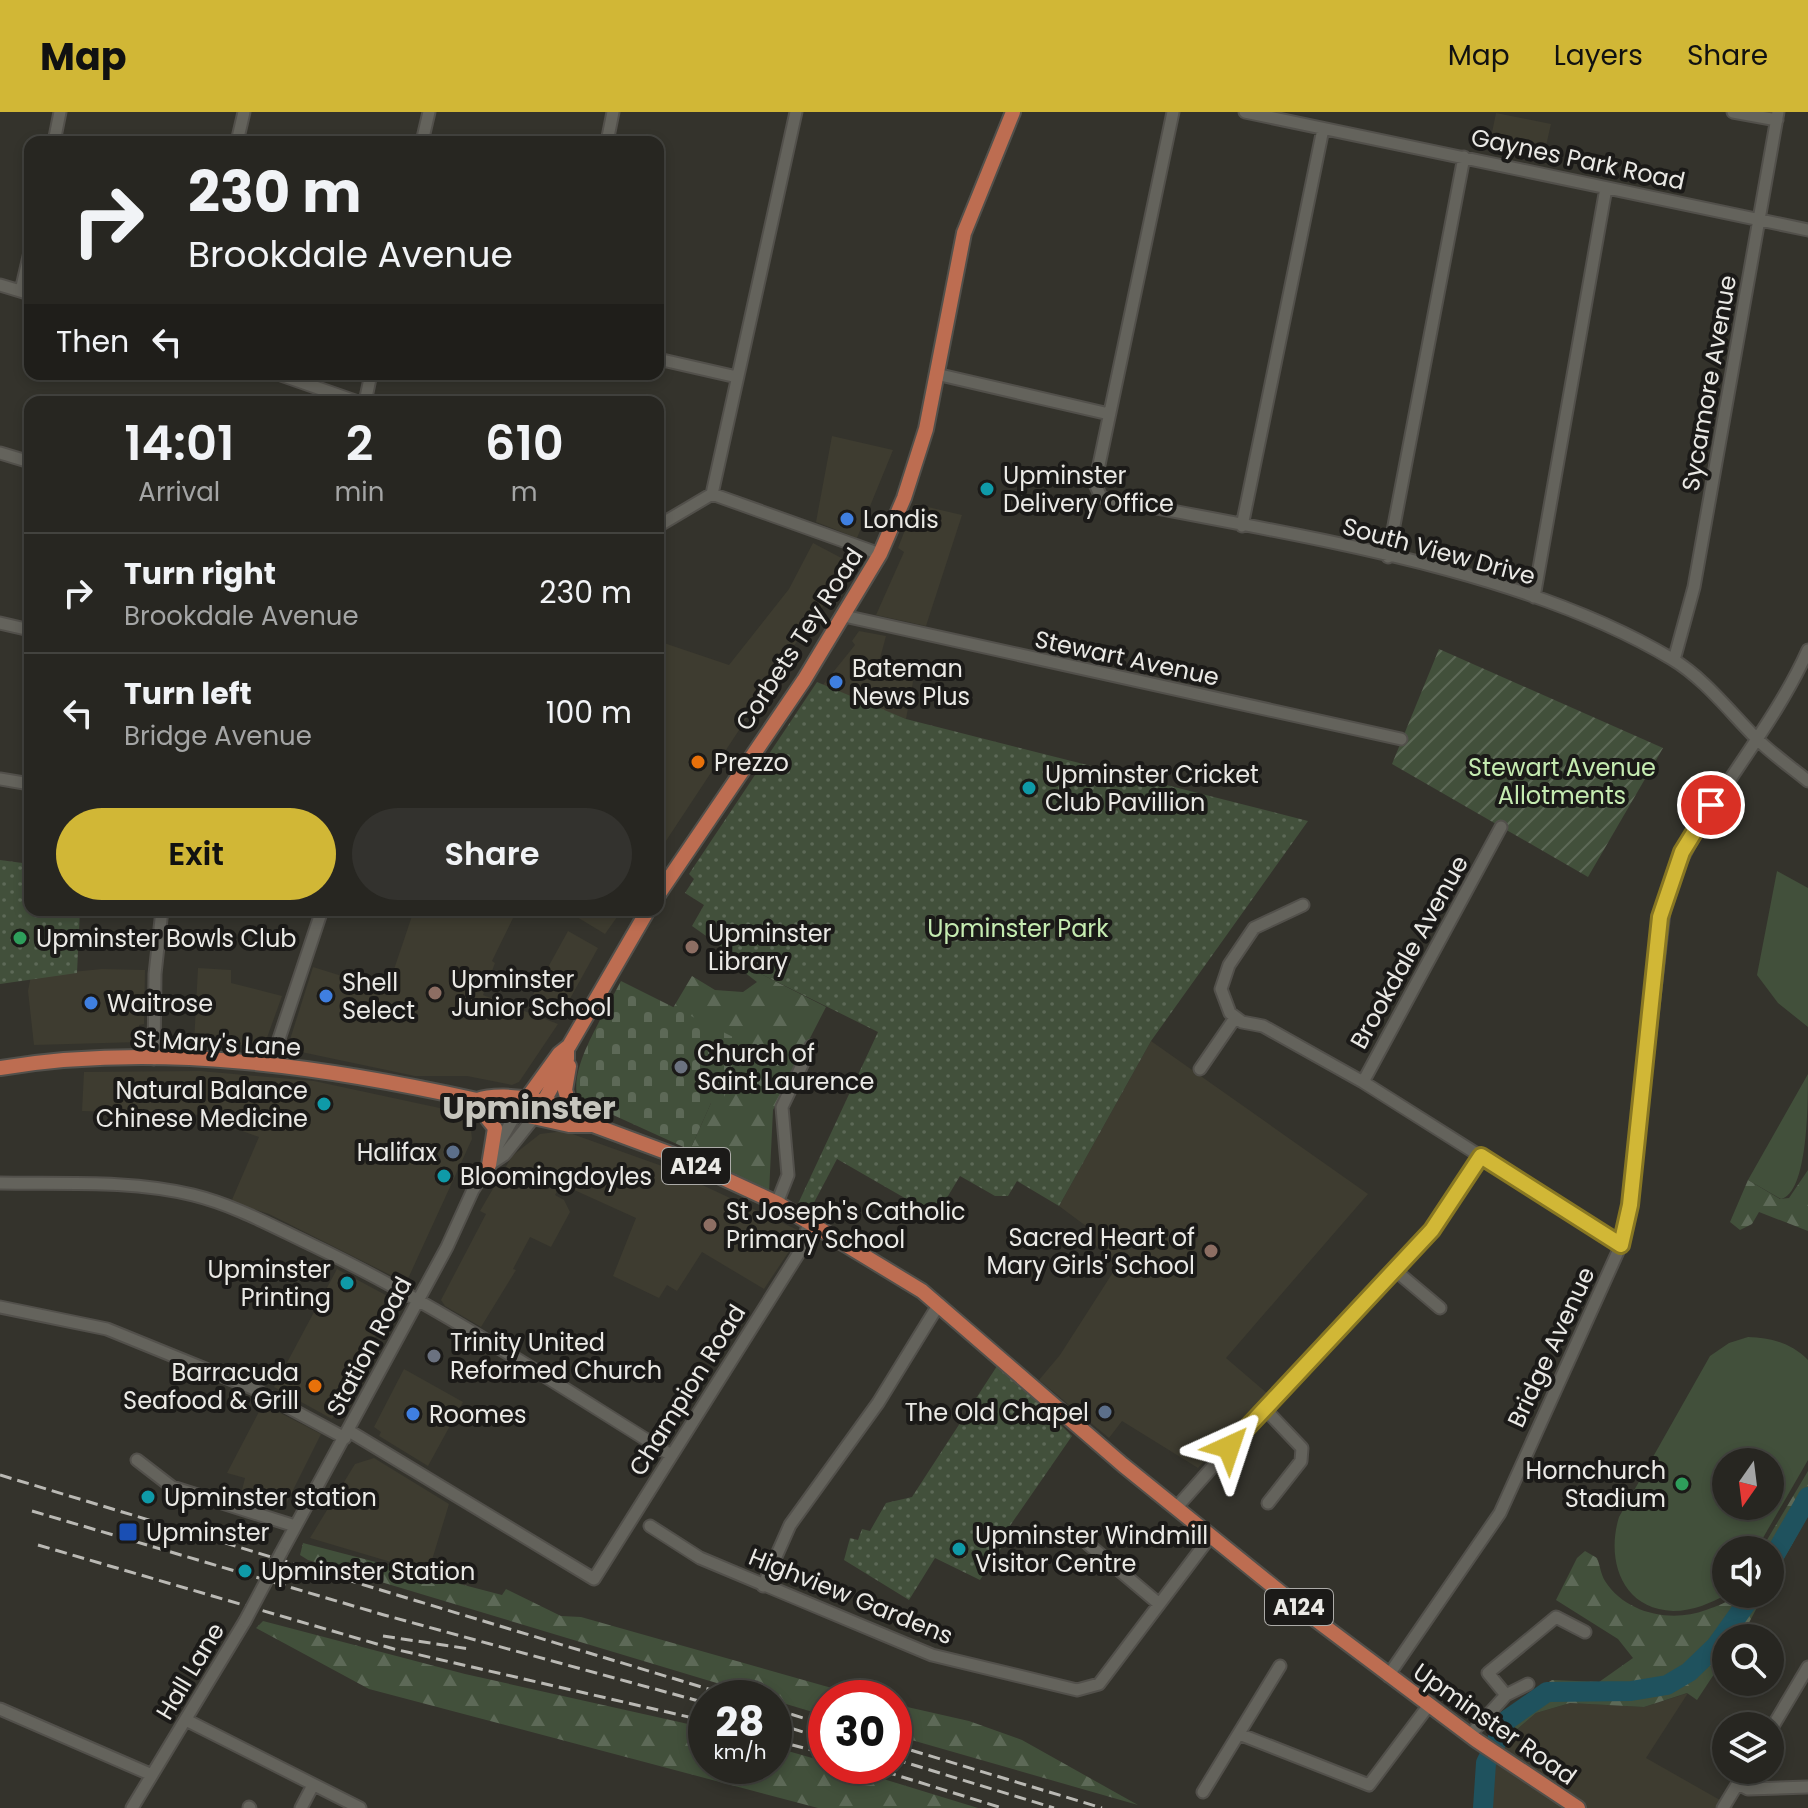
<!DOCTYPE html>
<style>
:root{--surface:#272621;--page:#33322e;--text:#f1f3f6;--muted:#a4a5a5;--line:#43433f;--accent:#d1b736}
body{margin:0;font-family:Poppins,sans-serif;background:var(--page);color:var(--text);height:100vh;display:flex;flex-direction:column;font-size:30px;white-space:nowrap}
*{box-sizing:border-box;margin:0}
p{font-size:26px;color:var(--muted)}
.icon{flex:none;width:44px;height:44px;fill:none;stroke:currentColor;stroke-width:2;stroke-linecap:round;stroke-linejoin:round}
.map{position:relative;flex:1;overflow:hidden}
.drawer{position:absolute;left:24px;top:284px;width:640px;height:520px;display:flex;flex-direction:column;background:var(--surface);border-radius:16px;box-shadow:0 4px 12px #0003,0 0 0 2px var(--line)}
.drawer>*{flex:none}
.banner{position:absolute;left:24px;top:24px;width:640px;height:244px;border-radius:16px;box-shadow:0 4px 12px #0003,0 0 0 2px var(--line);background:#272621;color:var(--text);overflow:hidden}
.needle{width:52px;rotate:194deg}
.buttons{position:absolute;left:1712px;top:1336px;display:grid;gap:16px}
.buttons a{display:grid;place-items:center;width:72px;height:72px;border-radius:50%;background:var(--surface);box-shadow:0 4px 12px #0003,0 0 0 2px var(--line);font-size:40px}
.speed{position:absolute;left:688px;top:1568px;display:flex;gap:16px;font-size:40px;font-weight:700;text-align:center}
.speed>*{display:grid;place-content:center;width:104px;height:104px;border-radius:50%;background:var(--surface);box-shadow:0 4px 12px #0003,0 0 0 2px var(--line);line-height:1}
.speed small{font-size:20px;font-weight:400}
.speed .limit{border:12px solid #d22;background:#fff;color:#111}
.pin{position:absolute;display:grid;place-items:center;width:68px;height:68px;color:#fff;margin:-34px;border:4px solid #fff;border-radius:50%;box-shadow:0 2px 8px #0007}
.me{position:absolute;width:88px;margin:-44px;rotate:42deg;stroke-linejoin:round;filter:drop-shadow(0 0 6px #0008)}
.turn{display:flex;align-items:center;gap:28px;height:168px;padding:0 32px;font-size:36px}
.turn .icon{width:104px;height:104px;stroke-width:2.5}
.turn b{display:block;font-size:56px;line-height:68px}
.then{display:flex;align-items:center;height:76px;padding:0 32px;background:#0003;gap:16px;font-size:30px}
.eta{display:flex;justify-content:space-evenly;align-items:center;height:136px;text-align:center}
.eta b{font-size:48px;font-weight:600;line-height:56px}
.primary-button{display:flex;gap:16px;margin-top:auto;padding:16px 32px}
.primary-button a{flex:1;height:92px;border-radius:48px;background:var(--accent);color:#111;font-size:32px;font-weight:600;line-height:92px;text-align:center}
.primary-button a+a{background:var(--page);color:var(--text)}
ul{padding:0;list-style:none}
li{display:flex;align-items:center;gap:24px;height:120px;padding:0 32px;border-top:2px solid var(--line)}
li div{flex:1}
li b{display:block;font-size:30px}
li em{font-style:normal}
header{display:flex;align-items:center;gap:48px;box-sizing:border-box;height:112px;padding:0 40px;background:var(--accent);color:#111}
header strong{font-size:38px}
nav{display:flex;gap:44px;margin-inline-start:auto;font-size:28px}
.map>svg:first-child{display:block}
</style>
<header>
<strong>Map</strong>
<nav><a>Map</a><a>Layers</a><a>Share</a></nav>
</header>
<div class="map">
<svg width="1808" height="1696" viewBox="0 0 1808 1696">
<defs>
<pattern id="forest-firs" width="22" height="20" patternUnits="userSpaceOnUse" patternTransform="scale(2)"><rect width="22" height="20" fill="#42503b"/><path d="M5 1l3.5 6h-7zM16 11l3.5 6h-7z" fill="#5d6957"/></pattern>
<pattern id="cemetery-stones" width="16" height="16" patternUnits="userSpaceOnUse" patternTransform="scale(2)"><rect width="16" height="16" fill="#42503b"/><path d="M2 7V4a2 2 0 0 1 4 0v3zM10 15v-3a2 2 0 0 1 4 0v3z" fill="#5d6957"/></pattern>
<pattern id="park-dots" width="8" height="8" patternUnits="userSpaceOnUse" patternTransform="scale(2)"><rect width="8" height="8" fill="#42503b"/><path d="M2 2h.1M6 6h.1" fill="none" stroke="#5d6957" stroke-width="1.8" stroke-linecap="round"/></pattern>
<pattern id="garden-furrows" width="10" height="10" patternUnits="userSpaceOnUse" patternTransform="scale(2)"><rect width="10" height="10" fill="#42503b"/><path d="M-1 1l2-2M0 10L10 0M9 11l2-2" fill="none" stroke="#5d6957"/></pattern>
</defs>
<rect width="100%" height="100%" fill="#34332c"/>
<path fill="#3e3c30" d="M1496,1L1551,12L1543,47L1489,35Z
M832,324L893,338L857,426L816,410Z
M915,392L962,403L926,514L876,503L904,440L898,436Z
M813,431L849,450L819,501L772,562L768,561L771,565L751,600L658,741V529L729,553L789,477Z
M859,519L886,524L879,550L915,559L906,607L822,574L855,533L852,529Z
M414,798H517L492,849L495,851L483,883L558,912L519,970L512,973L467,964H415L287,937L313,855L387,878Z
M582,798H622L605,822L577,805Z
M568,819L598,836L561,903L530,888Z
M198,856L231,858V871L282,884L264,934L194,931Z
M102,857L145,858L144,912L139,913L140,930L34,933L28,879L31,864Z
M1151,929L1368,1082L1226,1246L1268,1282L1198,1356L1122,1309L1109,1326L1039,1268L1060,1243L1119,1151L1088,1128L1090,1117L1059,1094Z
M200,959L314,969L463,1001L470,1009L472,1027L406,1171L269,1102L231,1090L259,1025L198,1003L82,999L84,960Z
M564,1019L662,1054L802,1120L764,1177L702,1140L677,1179L667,1173L659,1186L613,1164L636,1106L561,1072L555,1083L564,1088L570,1100L551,1135L530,1125L513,1157L516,1158L481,1215L445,1194L441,1188L486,1102L480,1099L512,1044L540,1022Z
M337,1157L395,1188L332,1307L274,1275Z
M404,1257L463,1290L428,1354L379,1324L381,1320L374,1315Z
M263,1292L321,1322L283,1398L240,1386L245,1366L227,1361Z
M374,1346L449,1392L428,1461L310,1426L355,1352Z
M1688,1581L1646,1646L1734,1696H1484L1487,1657L1508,1625L1536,1601L1570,1591L1644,1595Z"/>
<path fill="#42503b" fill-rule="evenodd" d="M1777,759L1808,776V915L1778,891L1757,863Z
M1808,962C1808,992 1808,1081 1781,1087L1748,1068Z
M1748,1225C1772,1226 1791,1231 1808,1248V1348L1756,1438H1726L1728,1482C1710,1491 1694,1499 1673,1499C1621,1497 1606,1447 1619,1405L1710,1244L1729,1231ZM1726,1350H1770V1394H1726Z"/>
<path fill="url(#forest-firs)" d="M726,838L757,860L826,895L773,998L769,1081L690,1038L711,991L673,896L692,864L715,878L743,880L757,870L730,849Z
M1808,1058V1119L1759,1100L1752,1112L1740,1118L1730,1110L1748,1068L1780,1087L1789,1086Z
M1808,1359V1404L1770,1471V1438H1761Z
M303,1431L502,1483L506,1477L561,1504L581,1505L867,1586H826V1604L308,1448L300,1443Z
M1585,1439L1597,1446C1600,1453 1601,1463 1605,1469C1626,1502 1672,1511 1706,1498C1733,1489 1734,1482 1764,1482L1741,1526H1726V1544L1697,1588L1687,1581L1644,1595L1570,1591L1536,1601L1508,1625L1495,1620L1489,1608L1552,1568L1599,1570L1633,1546L1618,1527L1556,1488L1577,1446Z
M263,1509L465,1562L706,1616V1654H774V1635L826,1650V1654H841L978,1696H818L369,1577L256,1516Z
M894,1592L969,1609L1022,1628L1138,1693L894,1623Z"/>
<path fill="url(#cemetery-stones)" d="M621,869L749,933L722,989L711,991L690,1038L578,987C570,962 591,926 602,904L608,905L611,900L607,895Z"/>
<path fill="url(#park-dots)" d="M817,570L906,607L1308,709L1151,929L1059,1094L1017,1069L1008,1084H995L960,1064L936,1104L837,1047L809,1100L797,1094L878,920L757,860L692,814L704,793L685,781L694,767L689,762Z
M0,748L30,752V798H80L77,861L0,872Z
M999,1251L1072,1324L1007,1418L1010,1423L980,1468L935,1446L909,1488L844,1448L850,1426L858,1428L862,1417L870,1419L886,1391L912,1385Z"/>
<path fill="url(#garden-furrows)" d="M1439,537L1663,636L1588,765L1392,652Z"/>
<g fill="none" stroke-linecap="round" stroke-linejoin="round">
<path stroke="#1f525e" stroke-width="20" d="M1770,1451L1808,1385
M1483,1696L1486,1651L1507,1608L1547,1580L1631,1579L1667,1573L1689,1560L1716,1534L1753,1482"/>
<g stroke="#52504b" stroke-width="15">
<path id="minor" d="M1173,0L1095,372L1101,385C1281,422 1514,452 1672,547C1704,566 1730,600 1756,626C1772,642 1791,655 1808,669
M1245,0L1808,118
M1733,0L1777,8
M54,30L60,0
M237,30L244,0
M422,30L429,0
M607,30L613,0
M0,173L30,182
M21,179L30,140
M658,247L737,265
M278,262L358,290
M936,262L1109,302
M365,290L371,262
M0,341L30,350
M712,382L796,0
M658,414L712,382L880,442
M1242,414L1323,17
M1388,445L1464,45
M1534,485L1606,76
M844,504L1401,627
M0,511L30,518
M1674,548L1694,475L1778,0
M0,667L30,672
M1303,793L1254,816L1229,853L1221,877L1230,901L1242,910L1263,914L1363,970L1621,1133
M154,947L155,862L162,798
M271,951L322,798
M1200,957L1235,906
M1363,970L1501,715
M495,1038L517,1000
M0,1071C64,1072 131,1068 193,1083C234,1093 272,1114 310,1132C436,1192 553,1270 671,1343
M777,1091L788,1063L782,995L811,934
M1396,1159L1440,1196
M0,1195L107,1217L252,1276L345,1326
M1264,1296L1302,1336L1301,1349L1268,1391
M349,1319L594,1467L802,1136L809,1109
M137,1348L172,1375L295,1414
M1176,1396L1296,1261L1432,1118L1481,1044
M650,1414L700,1446L932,1543L1077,1578L1099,1572L1210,1425
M1088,1432L1158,1491
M281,1441L447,1135L473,1078L489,1053L504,1043L535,1004
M763,1474L790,1413L878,1291L939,1192
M1388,1564L1500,1401L1621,1133L1630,1093L1666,783C1700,694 1769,625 1808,538
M1506,1583L1528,1572
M0,1597L152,1663
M186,1608L360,1696
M1770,1619L1808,1555
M1239,1622L1369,1673L1429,1593
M1470,1623L1506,1583L1488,1561L1556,1505L1585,1520
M1738,1672L1748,1677L1808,1675
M1203,1680L1280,1554
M249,1695L250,1696
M132,1696L245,1509
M301,1696L312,1675
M1723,1696L1746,1658"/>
</g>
<g stroke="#52504b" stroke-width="18">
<path id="major" d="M658,783L804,568L880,442L904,386L926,317L964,121L1013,0
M569,954L565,978L571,998
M0,956C158,930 322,954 477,988L489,995L569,1013H593L671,1042L777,1091L922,1179L1123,1353L1295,1492L1476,1628L1578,1696
M477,988C505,978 572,991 593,1013
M476,992L495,1016L489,1053
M539,998L567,947V938
M517,1000L559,942L569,934L648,798"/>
</g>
<use href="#minor" stroke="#64635c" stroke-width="11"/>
<use href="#major" stroke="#bd6d51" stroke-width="14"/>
<path stroke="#bab9b4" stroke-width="3" stroke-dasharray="12 6" stroke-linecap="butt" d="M0,1363L738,1586
M32,1399L384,1503L706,1591
M38,1433L394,1537L706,1609
M383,1524L470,1537
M774,1597L826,1613
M774,1611L826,1627
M774,1628L826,1642
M894,1633L1102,1696
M894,1647L1054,1696
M867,1654L1002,1696"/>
<g stroke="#52504b" stroke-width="15" stroke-linecap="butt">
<path id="minor-bridge" d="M245,1509L281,1441"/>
</g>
<use href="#minor-bridge" stroke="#64635c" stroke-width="11"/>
</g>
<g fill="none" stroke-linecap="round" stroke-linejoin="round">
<g stroke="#887723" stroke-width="20">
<path id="route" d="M1229,1335L1432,1118L1481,1044L1621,1133L1630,1093L1660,805L1682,740L1711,693"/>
</g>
<use href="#route" stroke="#d1b736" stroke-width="14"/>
</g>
<g fill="#0f9aa8" stroke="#1b1a18" stroke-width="3">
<circle cx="987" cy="377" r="8"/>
<circle cx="1029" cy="676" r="8"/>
<circle cx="324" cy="992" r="8"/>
<circle cx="444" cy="1064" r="8"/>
<circle cx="347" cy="1171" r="8"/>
<circle cx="148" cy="1385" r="8"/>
<circle cx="959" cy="1437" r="8"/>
<circle cx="245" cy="1459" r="8"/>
</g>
<g fill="#3f7fe0" stroke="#1b1a18" stroke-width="3">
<circle cx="847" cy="407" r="8"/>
<circle cx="836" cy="570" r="8"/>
<circle cx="326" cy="884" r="8"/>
<circle cx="91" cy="891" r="8"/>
<circle cx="413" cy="1302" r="8"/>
</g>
<g fill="#e8710a" stroke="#1b1a18" stroke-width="3">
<circle cx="698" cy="650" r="8"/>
<circle cx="315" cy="1274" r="8"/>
</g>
<g fill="#2e9e5b" stroke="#1b1a18" stroke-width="3">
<circle cx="20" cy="826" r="8"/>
<circle cx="1682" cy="1372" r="8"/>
</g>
<g fill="#8d6e63" stroke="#1b1a18" stroke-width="3">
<circle cx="692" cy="835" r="8"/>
<circle cx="435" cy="881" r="8"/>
<circle cx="710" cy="1113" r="8"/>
<circle cx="1211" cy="1139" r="8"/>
</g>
<g fill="#6b7280" stroke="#1b1a18" stroke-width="3">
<circle cx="681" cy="955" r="8"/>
<circle cx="434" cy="1244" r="8"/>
</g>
<g fill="#5c6f8a" stroke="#1b1a18" stroke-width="3">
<circle cx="453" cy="1040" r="8"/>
<circle cx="1105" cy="1300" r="8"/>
</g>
<rect fill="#1a4fb4" stroke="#1b1a18" stroke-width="3" x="118" y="1410" width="20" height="20" rx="4"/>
<g text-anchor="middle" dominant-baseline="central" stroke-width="8" stroke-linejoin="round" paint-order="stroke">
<g fill="#1b1a18" stroke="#acaba8" stroke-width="2">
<rect x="662" y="1036" width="68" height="36" rx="6"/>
<rect x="1265" y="1477" width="68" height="36" rx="6"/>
</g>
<g font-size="22" font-weight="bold" fill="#eae9e5">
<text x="696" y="1054">A124</text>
<text x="1299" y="1495">A124</text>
</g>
<g font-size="24" fill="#eae9e5" stroke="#1b1a18">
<text transform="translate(1578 47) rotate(12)">Gaynes Park Road</text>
<text transform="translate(1709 271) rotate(-80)">Sycamore Avenue</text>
<text transform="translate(1439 439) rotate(15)">South View Drive</text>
<text transform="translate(799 527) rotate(-57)">Corbets Tey Road</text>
<text transform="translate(1127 546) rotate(12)">Stewart Avenue</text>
<text transform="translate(1409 840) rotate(-61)">Brookdale Avenue</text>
<text transform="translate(217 931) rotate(3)">St Mary's Lane</text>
<text transform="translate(369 1234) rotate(-62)">Station Road</text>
<text transform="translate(1551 1235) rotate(-65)">Bridge Avenue</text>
<text transform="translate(687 1278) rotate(-58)">Champion Road</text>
<text transform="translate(851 1484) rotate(22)">Highview Gardens</text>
<text transform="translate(190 1559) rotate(-59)">Hall Lane</text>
<text transform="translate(1495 1612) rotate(35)">Upminster Road</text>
</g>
<g font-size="24" fill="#eae9e5" stroke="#1b1a18" text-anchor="start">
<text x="1003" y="363">Upminster<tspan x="1003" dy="28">Delivery Office</tspan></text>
<text x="863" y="407">Londis</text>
<text x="852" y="556">Bateman<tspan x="852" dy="28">News Plus</tspan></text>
<text x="714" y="650">Prezzo</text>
<text x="1045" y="662">Upminster Cricket<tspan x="1045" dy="28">Club Pavillion</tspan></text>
<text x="708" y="821">Upminster<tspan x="708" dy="28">Library</tspan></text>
<text x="36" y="826">Upminster Bowls Club</text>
<text x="451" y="867">Upminster<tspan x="451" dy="28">Junior School</tspan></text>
<text x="342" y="870">Shell<tspan x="342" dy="28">Select</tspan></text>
<text x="107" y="891">Waitrose</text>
<text x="697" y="941">Church of<tspan x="697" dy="28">Saint Laurence</tspan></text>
<text x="308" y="978" text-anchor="end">Natural Balance<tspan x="308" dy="28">Chinese Medicine</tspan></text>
<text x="437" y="1040" text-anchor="end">Halifax</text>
<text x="460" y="1064">Bloomingdoyles</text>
<text x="726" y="1099">St Joseph's Catholic<tspan x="726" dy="28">Primary School</tspan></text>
<text x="1195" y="1125" text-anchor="end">Sacred Heart of<tspan x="1195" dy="28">Mary Girls' School</tspan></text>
<text x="331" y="1157" text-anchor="end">Upminster<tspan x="331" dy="28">Printing</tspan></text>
<text x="450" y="1230">Trinity United<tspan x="450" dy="28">Reformed Church</tspan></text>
<text x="299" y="1260" text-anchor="end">Barracuda<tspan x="299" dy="28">Seafood &amp; Grill</tspan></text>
<text x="1089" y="1300" text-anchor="end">The Old Chapel</text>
<text x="429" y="1302">Roomes</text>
<text x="1666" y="1358" text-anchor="end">Hornchurch<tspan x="1666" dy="28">Stadium</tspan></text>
<text x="164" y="1385">Upminster station</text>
<text x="146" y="1420">Upminster</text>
<text x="975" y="1423">Upminster Windmill<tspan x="975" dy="28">Visitor Centre</tspan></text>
<text x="261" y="1459">Upminster Station</text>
</g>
<g font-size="24" fill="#c5ebb1" stroke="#1b1a18">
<text x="1562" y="655">Stewart Avenue<tspan x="1562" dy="28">Allotments</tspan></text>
<text x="1018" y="816">Upminster Park</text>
</g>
<g font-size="32" font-weight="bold" fill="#c6c5bd" stroke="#1b1a18">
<text x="529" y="995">Upminster</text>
</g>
</g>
</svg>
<div class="buttons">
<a><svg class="needle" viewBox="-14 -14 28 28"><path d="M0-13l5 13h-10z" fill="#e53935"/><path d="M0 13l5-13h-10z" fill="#a4a5a5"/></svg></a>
<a><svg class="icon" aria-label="sound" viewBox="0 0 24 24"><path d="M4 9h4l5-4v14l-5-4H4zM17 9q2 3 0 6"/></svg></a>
<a><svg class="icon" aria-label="search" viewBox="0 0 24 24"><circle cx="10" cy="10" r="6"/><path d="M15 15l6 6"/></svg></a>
<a><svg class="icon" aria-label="layers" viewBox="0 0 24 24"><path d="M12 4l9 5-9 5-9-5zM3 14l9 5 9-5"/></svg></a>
</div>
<div class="speed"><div>28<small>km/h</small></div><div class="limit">30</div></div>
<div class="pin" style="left:1711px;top:693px;background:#d93025"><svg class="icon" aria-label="arrive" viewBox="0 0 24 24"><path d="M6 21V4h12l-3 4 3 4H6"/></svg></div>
<svg class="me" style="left:1229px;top:1335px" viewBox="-20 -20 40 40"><path d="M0-17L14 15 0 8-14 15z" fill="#d1b736" stroke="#fff" stroke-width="4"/></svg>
<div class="banner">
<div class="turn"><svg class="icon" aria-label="right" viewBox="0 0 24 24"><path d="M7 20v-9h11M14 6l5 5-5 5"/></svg><div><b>230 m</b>Brookdale Avenue</div></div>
<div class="then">Then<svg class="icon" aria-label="left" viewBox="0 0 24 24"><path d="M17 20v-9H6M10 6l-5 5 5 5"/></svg></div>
</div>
<section class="drawer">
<div class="eta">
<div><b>14:01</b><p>Arrival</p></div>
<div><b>2</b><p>min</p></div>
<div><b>610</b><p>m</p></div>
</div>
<ul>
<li><svg class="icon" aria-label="right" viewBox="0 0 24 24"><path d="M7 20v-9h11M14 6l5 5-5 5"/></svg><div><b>Turn right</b><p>Brookdale Avenue</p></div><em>230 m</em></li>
<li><svg class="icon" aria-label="left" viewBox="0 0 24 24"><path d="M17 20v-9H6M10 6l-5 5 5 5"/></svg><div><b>Turn left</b><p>Bridge Avenue</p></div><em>100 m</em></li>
</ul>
<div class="primary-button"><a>Exit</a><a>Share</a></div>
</section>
</div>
